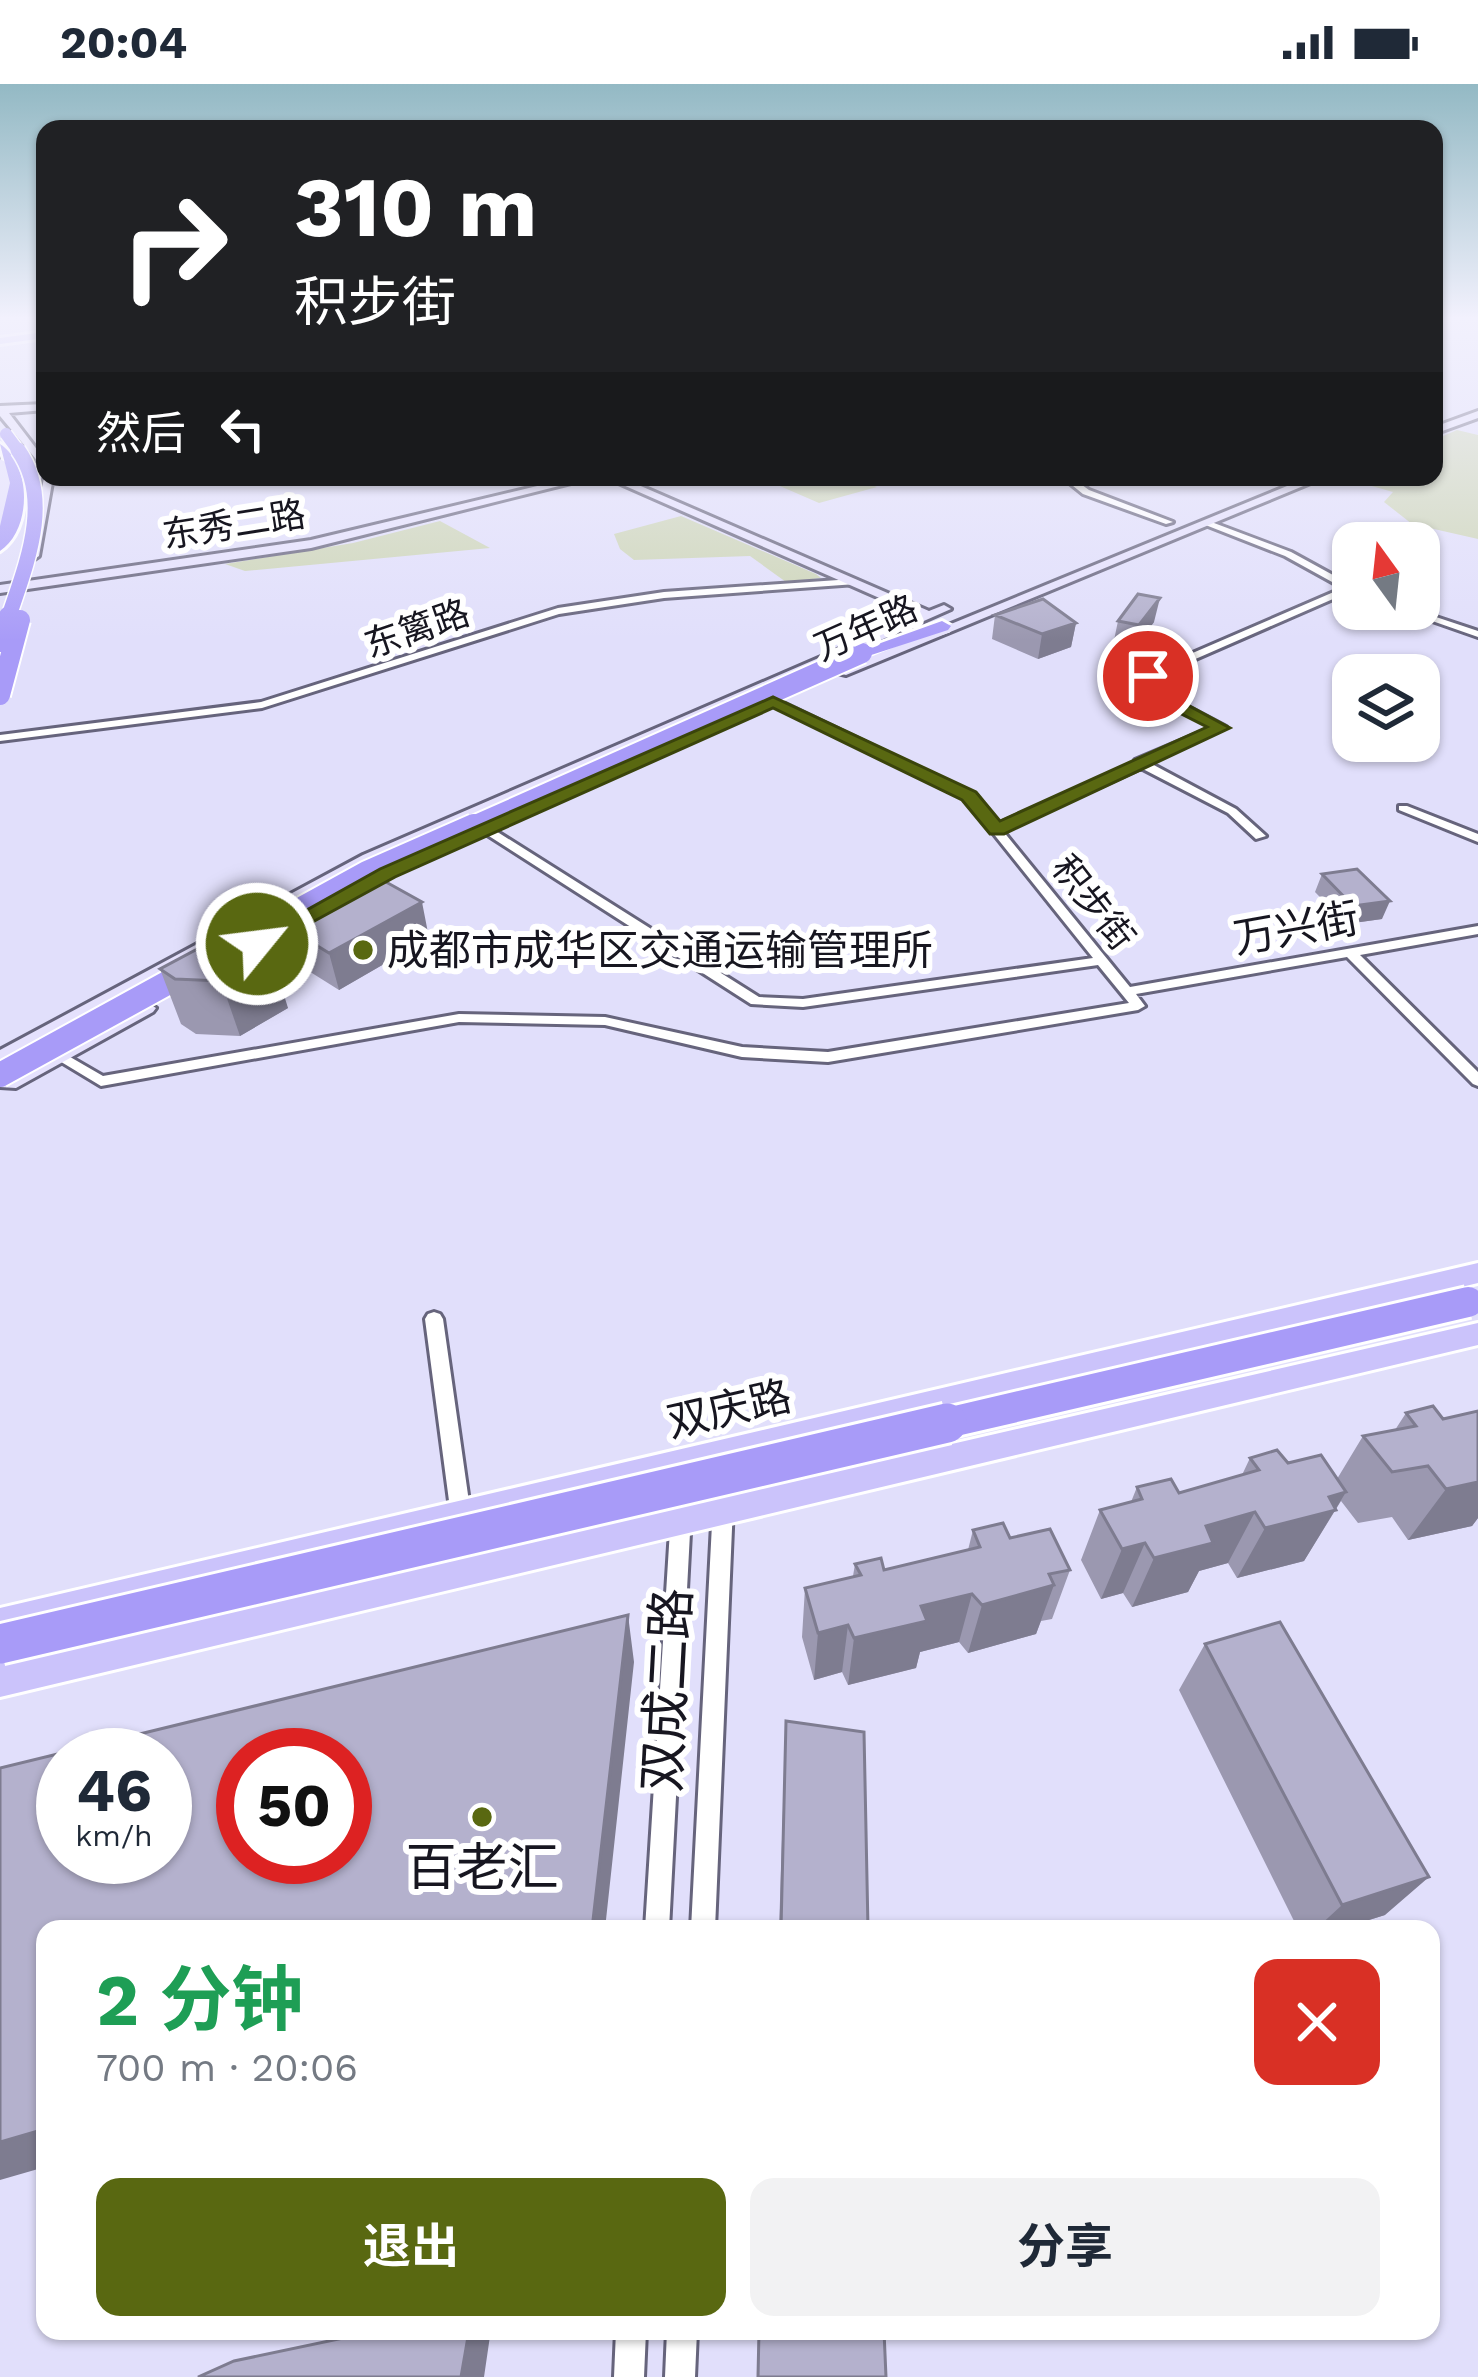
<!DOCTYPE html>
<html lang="zh">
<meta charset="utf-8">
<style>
:root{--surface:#fff;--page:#f2f2f3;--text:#1f2937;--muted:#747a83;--accent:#596811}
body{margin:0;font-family:"Work Sans","Noto Sans SC",sans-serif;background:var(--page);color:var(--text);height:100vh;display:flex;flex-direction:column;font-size:45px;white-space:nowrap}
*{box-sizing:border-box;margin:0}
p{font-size:39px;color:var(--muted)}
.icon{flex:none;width:66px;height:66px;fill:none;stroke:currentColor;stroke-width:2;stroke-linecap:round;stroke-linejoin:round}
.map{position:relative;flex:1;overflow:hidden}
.drawer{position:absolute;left:36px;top:1836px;width:1404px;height:420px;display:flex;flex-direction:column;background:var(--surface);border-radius:24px;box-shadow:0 3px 9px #0004}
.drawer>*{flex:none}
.guide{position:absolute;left:36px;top:36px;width:1407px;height:366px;border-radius:24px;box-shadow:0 3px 9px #0004;background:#202124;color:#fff;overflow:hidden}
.needle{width:78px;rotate:345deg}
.controls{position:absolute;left:1332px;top:438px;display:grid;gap:24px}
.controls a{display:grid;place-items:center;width:108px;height:108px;border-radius:24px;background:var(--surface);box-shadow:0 3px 9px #0004;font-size:60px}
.speed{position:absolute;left:36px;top:1644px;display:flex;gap:24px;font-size:60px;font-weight:700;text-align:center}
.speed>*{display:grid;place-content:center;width:156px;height:156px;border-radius:50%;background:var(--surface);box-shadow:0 3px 9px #0004;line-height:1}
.speed small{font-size:30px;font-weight:400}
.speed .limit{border:18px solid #d22;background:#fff;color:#111}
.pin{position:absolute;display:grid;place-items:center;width:102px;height:102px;color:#fff;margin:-51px;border:6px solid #fff;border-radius:50%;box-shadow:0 3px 12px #0007}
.me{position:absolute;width:132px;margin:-66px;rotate:61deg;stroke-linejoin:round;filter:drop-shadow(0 0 9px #0008)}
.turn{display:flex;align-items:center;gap:42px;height:252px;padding:0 60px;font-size:54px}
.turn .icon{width:156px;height:156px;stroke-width:2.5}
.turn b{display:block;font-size:84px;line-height:102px}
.then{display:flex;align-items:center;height:114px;padding:0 60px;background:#0003;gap:24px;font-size:45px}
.round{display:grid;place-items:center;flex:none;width:126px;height:126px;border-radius:24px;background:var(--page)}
.overview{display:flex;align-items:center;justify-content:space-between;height:204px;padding:0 60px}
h1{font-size:72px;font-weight:700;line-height:90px;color:#1e9e55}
.cta{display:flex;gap:24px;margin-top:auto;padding:24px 60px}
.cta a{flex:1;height:138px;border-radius:24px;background:var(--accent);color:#fff;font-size:48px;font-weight:700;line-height:138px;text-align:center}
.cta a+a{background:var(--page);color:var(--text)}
.status{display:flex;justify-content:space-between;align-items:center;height:84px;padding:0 60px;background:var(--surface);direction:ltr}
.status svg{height:33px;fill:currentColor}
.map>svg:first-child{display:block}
</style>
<div class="status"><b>20:04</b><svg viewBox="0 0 49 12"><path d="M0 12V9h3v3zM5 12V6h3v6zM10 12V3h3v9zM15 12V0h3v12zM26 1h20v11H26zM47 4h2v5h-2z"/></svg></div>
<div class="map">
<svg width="1478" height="2293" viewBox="0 0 1478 2293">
<rect width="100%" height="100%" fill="#e1dffb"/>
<path fill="#cdd5b7" d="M1457,346L1478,351V455L1412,440L1384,418L1393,408L1340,393H1434V356Z
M759,393H852L877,403L819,419Z
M681,432L816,490L821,494L786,498L750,472L634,476L620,465L614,450Z
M440,437L490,464L245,487L225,480L353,459Z"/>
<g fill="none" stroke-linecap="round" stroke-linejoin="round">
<g stroke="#66647c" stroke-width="6">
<path id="street" d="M1062,393H1071L1089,406L1173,438L1166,440L1083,410Z
M1206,436L1291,468L1353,502V509L1349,508L1152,594L1149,600L1156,606L1226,643L1150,679L1236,725L1266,752L1256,755L1228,729L1141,684L1003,747L1130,903L1478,842V850L1360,871L1478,988V1002L1473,1000L1347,873L1136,910L1145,922L1138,926L828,978L742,973L605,941L459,938L101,1002L53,973L60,968L65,970L103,992L459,930L605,933L742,963L828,968L1129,919L1098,881L803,923L751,920L478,745L488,742L759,913L803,915L1093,874L965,714L768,618L777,616L973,710L998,740L1134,679L1135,676L1213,643L1148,610L1139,600L1144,590L1343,504L1285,472L1203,440Z
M853,495L856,496V500L664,514L559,530L262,624L0,657V651L261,618L558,524L664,508Z
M1398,525H1412L1478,547V553Z
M1399,722H1407L1478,750V758L1399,726Z
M434,1228L440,1230L443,1235L471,1432L468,1438L461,1441L454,1438L451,1432L425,1235L428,1230Z
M723,1412L730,1415L733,1421L715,1845H691L713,1421L716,1415Z
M681,1421L688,1424L691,1430L669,1845H645L671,1430L674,1424Z
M616,2247H646L644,2293H614Z
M667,2247H697L695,2293H665Z"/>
</g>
<g stroke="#66647c" stroke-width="6">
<path id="secondary" d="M45,320V326L9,329L45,376V386L0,332V322Z
M1478,327V334L1434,350V343Z
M0,375L5,378L14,404L6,441L0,445Z
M45,390L53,393L39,472L33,476L27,472Z
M575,393H595L311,464L0,509V501L311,456Z
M605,393H620L929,527L944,521L951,525L375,779L0,982V966L363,771L918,531Z
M1309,393H1325L846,591L834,588Z
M146,918L156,924L153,928L16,1004L0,1003V994Z"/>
</g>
<g stroke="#fff" stroke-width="6">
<path id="primary" d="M45,248V254L0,260V254Z
M1478,1179V1199L0,1556V1524Z
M1478,1239V1261L0,1613V1579Z"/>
</g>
<g stroke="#fff" stroke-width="6">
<path id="highway" d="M0,360C32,381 32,446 0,467V442L10,399Z
M942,537L951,542L948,546L862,574L853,569Z"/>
</g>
<use href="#street" fill="#fff" fill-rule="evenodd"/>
<use href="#secondary" fill="#e5e1fd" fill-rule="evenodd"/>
<use href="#primary" fill="#cbc3fb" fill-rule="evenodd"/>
<use href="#highway" fill="#a89bf8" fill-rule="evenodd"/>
<g stroke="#fff" stroke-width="15" stroke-linecap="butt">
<path id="highway-bridge-far5" d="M6,350L20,369"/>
</g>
<g stroke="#fff" stroke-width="18" stroke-linecap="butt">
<path id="highway-bridge-far4" d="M8,535C25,483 54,417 18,366"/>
</g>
<g stroke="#fff" stroke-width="24" stroke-linecap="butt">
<path id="highway-bridge-far3" d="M0,558L9,532
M0,611L20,536
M467,745L862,569"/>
</g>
<g stroke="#fff" stroke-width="28" stroke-linecap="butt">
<path id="highway-bridge-far2" d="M0,991L367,789L474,742"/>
</g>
<g stroke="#fff" stroke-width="36" stroke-linecap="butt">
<path id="highway-bridge-far1" d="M934,1342L1468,1218"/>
</g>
<g stroke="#fff" stroke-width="45" stroke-linecap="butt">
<path id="highway-bridge" d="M0,1560L947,1339"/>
</g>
<use href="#highway-bridge-far5" stroke="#a89bf8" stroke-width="12"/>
<use href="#highway-bridge-far4" stroke="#a89bf8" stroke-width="15"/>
<use href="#highway-bridge-far3" stroke="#a89bf8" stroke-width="20"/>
<use href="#highway-bridge-far2" stroke="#a89bf8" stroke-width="24"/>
<use href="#highway-bridge-far1" stroke="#a89bf8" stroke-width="30"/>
<use href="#highway-bridge" stroke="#a89bf8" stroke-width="39"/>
</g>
<path fill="#9b98b0" d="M995,531L1076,539L1071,563L1038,575L992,555Z
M1118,537L1154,538L1134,565L1113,561Z
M1322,790L1382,835L1346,840L1315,808Z
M285,842L429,854L339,906L296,879Z
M233,846L288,924L240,952L196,950L181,940L160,885Z
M1478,1327V1434L1472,1442L1408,1456L1392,1433L1358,1439L1341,1417L1304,1477L1237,1494L1228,1479L1199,1487L1188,1508L1132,1523L1123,1509L1101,1515L1081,1476L1100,1426L1131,1418L1137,1403L1179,1409L1242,1391L1250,1374L1288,1379L1337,1395L1363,1352L1395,1346L1406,1329L1443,1335Z
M973,1446L1010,1454L1070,1486L1052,1535L1041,1537L1036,1550L968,1569L959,1558L920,1568L916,1584L848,1601L842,1588L814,1596L802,1553L805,1504L853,1492L855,1480L884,1486L968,1466Z
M1205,1560L1385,1831L1340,1845H1298L1179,1606Z
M786,1637L868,1845H779Z"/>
<path fill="#7e7c90" d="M1160,514L1154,538L1134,565L1139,541Z
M1076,539L1071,563L1038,575L1042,550Z
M1390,817L1382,835L1346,840L1353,822Z
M422,818L429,854L339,906L329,869Z
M271,869L288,924L240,952L221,897Z
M1478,1391V1434L1472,1442L1408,1456L1446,1405Z
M1346,1408L1304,1477L1237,1494L1265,1444L1329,1413Z
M1255,1428L1228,1479L1199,1487L1188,1508L1132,1523L1154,1474L1206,1442Z
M1145,1459L1123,1509L1101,1515L1122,1465Z
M1054,1501L1036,1550L968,1569L982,1521Z
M972,1510L959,1558L920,1568L916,1584L848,1601L854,1554L921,1522Z
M628,1531L634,1578L605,1845H592Z
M848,1541L842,1588L814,1596L818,1549Z
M1429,1793L1385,1831L1340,1845H1316L1342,1821Z
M45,2045V2083L0,2096V2058Z
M469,2247H481L490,2252L484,2293H461Z"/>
<path fill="#b4b1cd" stroke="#7e7c90" stroke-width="3" fill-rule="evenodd" d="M1138,510L1160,514L1139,541L1118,537Z
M1043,515L1076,539L1042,550L995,531Z
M1357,785L1390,817L1353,822L1322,790Z
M377,793L422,818L329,869L285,842Z
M233,846L271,869L221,897L175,895L160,885Z
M1433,1322L1443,1335L1478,1327V1398L1446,1405L1428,1382L1392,1388L1363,1352L1416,1342L1406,1329Z
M1277,1366L1288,1379L1321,1371L1346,1408L1329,1413L1336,1426L1265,1444L1255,1428L1206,1442L1213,1459L1154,1474L1145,1459L1122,1465L1100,1426L1142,1415L1137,1403L1171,1395L1179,1409L1259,1386L1250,1374Z
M1003,1439L1010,1454L1050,1445L1070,1486L1049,1490L1054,1501L982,1521L972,1510L921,1522L927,1537L854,1554L848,1541L818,1549L805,1504L861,1491L855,1480L881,1474L884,1486L980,1463L973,1446Z
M628,1531L592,1845H45V2045L0,2058V1684ZM63,1671H165V1773H63ZM243,1671H345V1773H243Z
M1280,1538L1429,1793L1342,1821L1205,1560Z
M786,1637L864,1648L868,1845H781Z
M393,2247H469L461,2293H198L234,2277L367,2249Z
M759,2247H884L886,2293H758Z"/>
<linearGradient id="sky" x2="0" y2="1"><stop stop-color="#93b9c4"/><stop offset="0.42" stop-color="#f2f1fd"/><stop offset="1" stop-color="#f2f1fd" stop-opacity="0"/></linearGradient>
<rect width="1478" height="557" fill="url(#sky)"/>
<path fill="#596811" stroke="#3a440b" stroke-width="3" d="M1142,589H1154L1158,605L1230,644L1004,750H990L962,716L773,624L395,793L265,864L246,860L380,785L773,613L976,708L1000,737L1207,643L1146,612L1136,600Z"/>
<g fill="#596811" stroke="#fff" stroke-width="4.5">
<circle cx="363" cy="866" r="12"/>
<circle cx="482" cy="1733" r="12"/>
</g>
<g text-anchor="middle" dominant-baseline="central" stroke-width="12" stroke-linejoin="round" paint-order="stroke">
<g font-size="36" fill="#171620" stroke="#fff">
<text transform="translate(234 441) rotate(-9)">东秀二路</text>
<text transform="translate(866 544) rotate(-24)">万年路</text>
<text transform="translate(417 545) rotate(-19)">东篱路</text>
<text transform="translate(1093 819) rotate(52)">积步街</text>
</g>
<g font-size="42" fill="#171620" stroke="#fff">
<text transform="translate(1296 844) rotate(-10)">万兴街</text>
<text transform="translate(729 1325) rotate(-13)">双庆路</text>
</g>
<g font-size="42" fill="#171620" stroke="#fff" text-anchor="start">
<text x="387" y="866">成都市成华区交通运输管理所</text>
</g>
<g font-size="51" fill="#171620" stroke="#fff">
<text transform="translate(667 1606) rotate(-87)">双成二路</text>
</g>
<g font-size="51" fill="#171620" stroke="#fff">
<text x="482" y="1783">百老汇</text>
</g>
</g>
</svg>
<div class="controls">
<a><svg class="needle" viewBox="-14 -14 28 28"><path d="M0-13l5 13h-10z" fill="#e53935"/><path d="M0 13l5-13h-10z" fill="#747a83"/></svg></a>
<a><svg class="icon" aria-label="layers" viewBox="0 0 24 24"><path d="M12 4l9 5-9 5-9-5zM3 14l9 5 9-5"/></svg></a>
</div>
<div class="speed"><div>46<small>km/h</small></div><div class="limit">50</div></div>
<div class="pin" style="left:1148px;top:592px;background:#d93025"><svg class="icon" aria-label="arrive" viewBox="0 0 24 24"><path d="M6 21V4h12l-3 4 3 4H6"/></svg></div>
<svg class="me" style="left:257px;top:860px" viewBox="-20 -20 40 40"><circle r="17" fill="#596811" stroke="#fff" stroke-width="3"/><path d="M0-11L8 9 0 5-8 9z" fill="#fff"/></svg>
<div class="guide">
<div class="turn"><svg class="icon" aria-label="right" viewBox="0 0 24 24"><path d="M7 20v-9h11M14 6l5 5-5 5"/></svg><div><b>310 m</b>积步街</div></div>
<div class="then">然后<svg class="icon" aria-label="left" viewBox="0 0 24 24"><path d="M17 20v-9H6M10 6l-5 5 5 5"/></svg></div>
</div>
<section class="drawer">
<div class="overview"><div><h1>2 分钟</h1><p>700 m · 20:06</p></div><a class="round" style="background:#d93025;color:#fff"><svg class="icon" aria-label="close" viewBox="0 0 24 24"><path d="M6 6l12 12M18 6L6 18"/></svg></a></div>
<div class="cta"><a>退出</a><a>分享</a></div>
</section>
</div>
